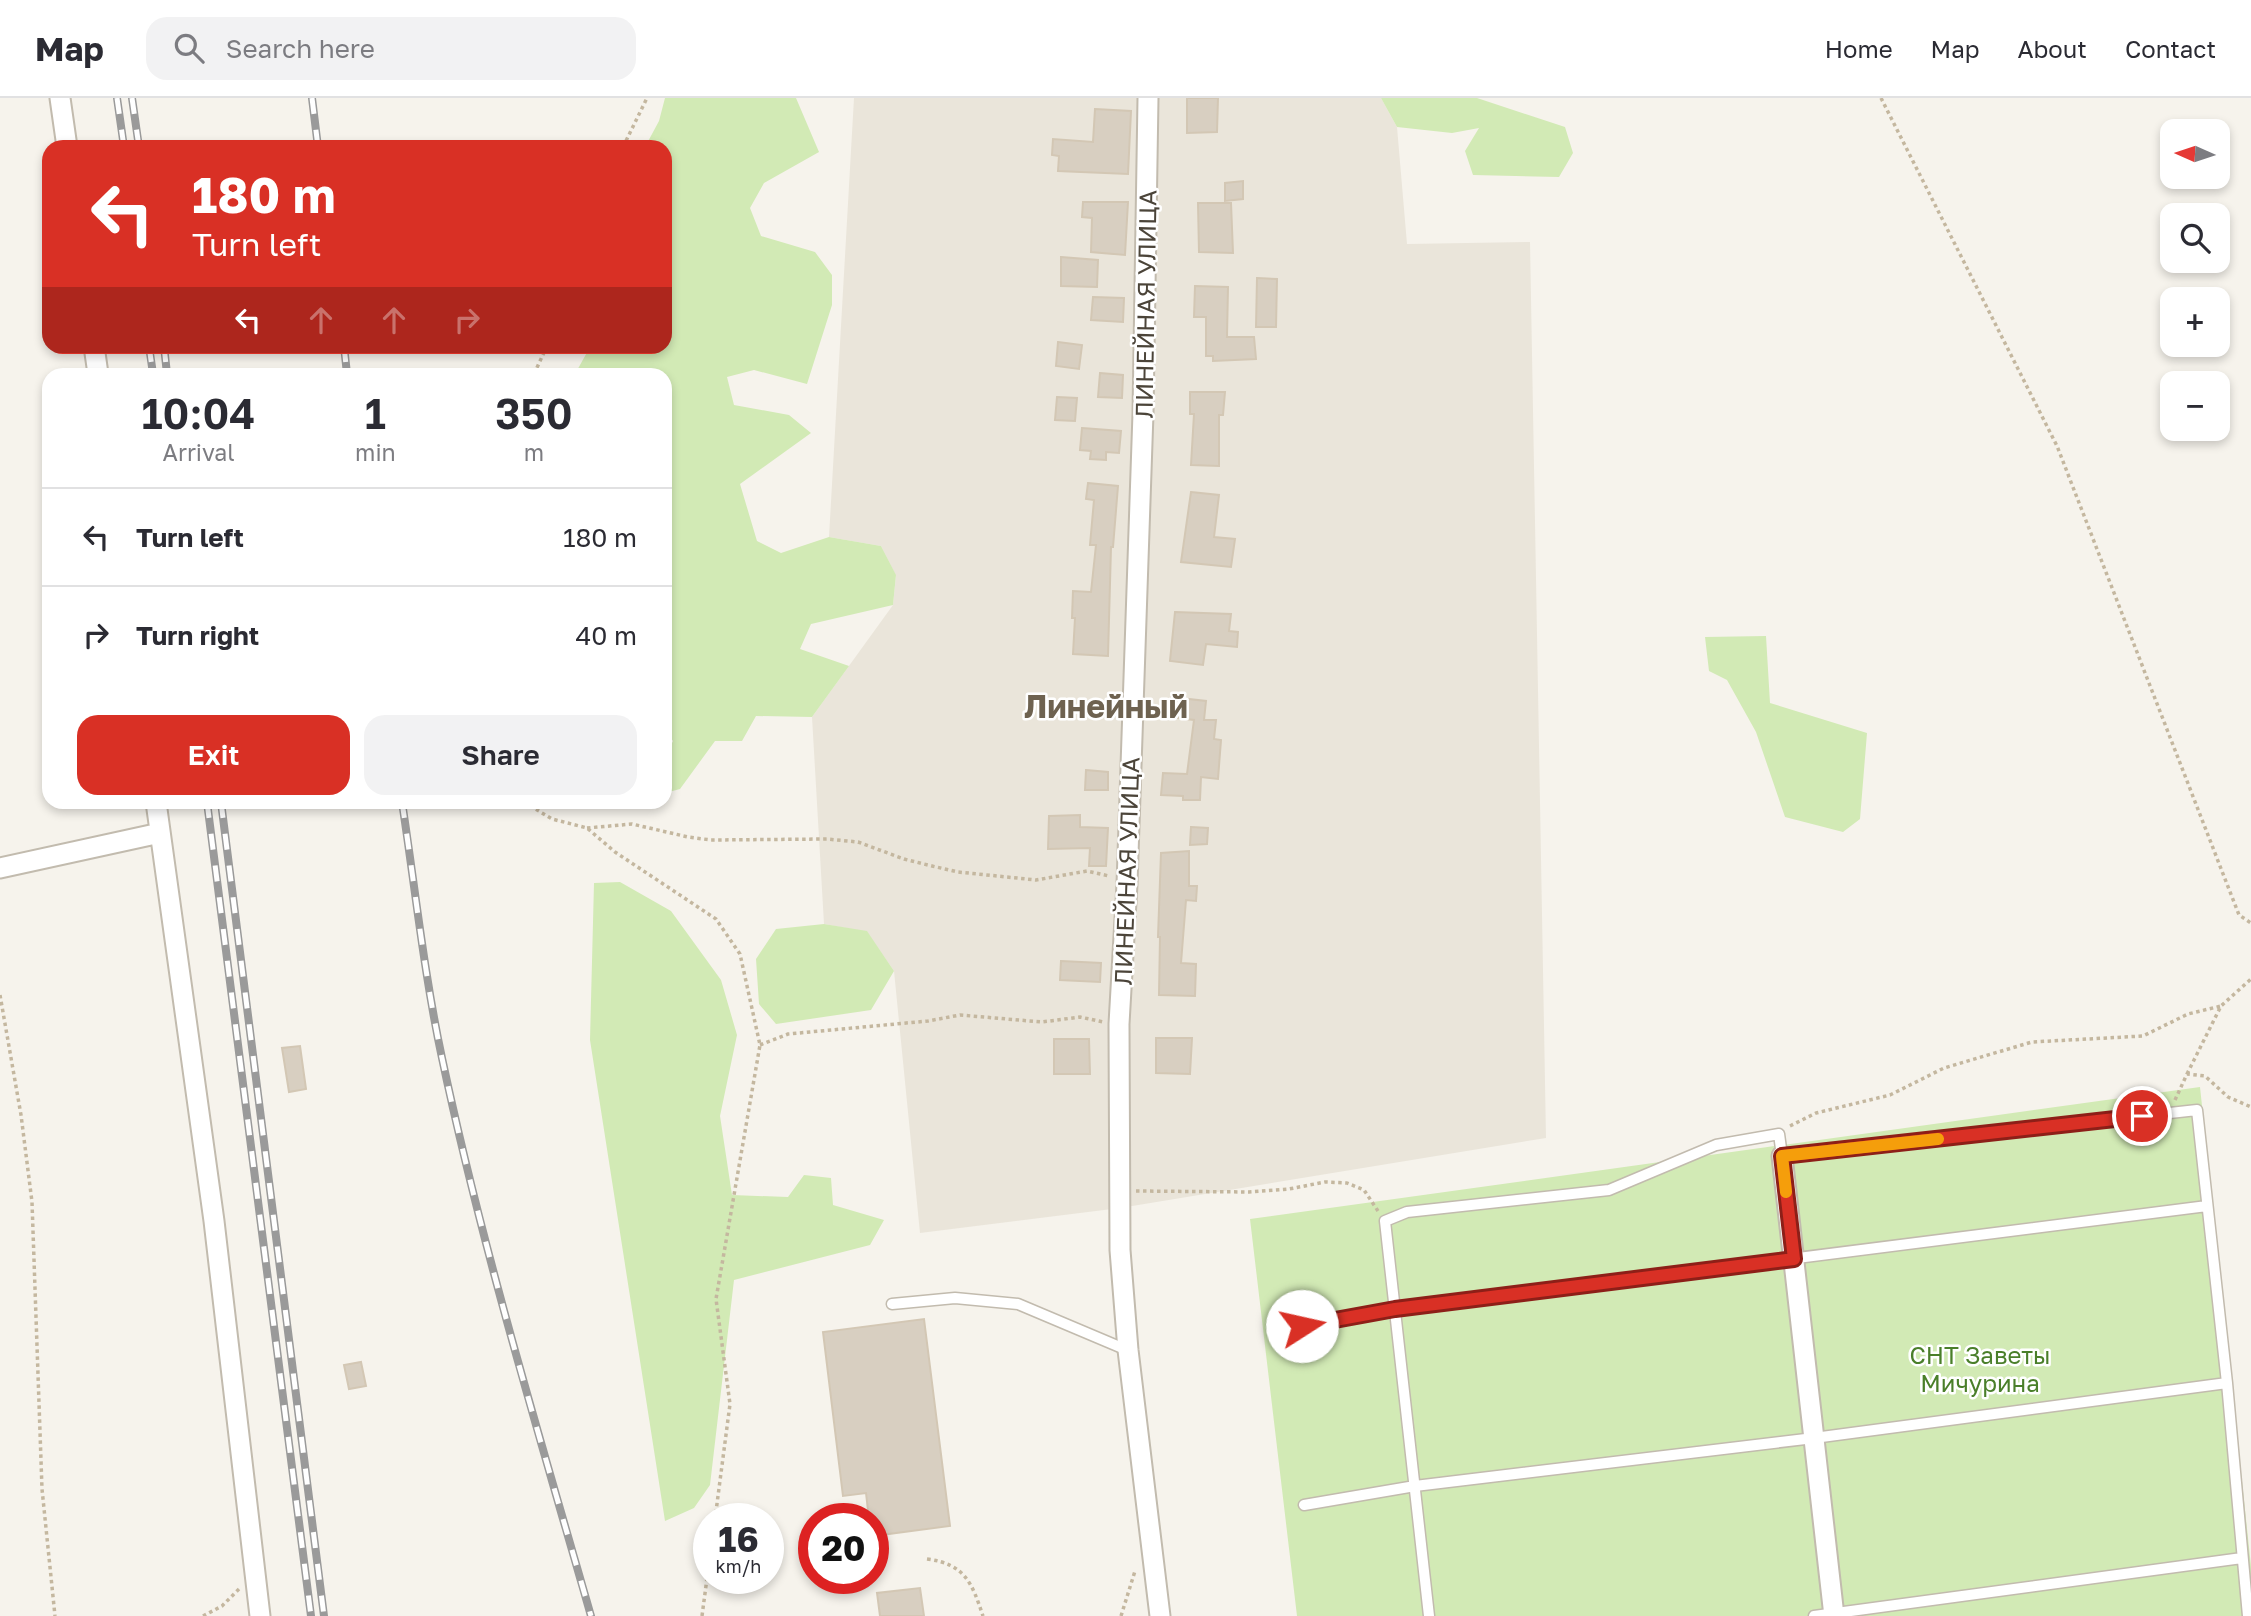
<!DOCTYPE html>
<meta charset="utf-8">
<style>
:root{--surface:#fff;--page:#f2f2f3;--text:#2b2b33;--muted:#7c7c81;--line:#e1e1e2;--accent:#d93025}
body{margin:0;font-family:"Golos Text",sans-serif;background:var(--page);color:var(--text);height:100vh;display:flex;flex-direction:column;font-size:26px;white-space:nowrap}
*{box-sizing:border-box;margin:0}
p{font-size:23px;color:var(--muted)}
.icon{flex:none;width:38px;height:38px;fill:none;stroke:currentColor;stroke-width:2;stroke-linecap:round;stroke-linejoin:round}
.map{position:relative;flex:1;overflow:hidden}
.sheet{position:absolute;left:42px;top:270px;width:630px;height:441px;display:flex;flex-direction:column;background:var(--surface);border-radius:21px;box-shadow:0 4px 10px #0003}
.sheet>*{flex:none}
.top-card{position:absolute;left:42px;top:42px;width:630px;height:214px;border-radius:21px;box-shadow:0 4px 10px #0003;background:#d93025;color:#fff;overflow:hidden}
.needle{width:46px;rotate:273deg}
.buttons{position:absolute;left:2160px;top:21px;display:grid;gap:14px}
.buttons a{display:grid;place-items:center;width:70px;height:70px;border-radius:14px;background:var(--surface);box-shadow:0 4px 10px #0003;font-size:35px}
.speed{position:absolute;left:693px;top:1405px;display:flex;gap:14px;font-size:35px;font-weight:700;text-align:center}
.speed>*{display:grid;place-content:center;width:91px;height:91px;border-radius:50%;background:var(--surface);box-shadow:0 4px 10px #0003;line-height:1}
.speed small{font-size:18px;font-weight:400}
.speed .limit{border:10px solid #d22;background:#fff;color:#111}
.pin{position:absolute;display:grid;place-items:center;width:60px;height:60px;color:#fff;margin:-30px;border:4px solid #fff;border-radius:50%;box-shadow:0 2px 7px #0007}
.me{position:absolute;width:77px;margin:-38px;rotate:80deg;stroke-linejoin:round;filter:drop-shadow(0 0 5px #0008)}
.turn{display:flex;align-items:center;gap:24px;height:147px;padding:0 35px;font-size:32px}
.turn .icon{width:91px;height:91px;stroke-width:2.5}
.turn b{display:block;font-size:49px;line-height:60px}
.lanes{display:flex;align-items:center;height:66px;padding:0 35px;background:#0003;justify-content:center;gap:35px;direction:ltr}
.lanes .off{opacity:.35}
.eta{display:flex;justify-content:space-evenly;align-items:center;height:119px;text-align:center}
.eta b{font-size:42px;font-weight:600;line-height:49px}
.action{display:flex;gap:14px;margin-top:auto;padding:14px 35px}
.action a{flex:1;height:80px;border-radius:21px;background:var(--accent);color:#fff;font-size:28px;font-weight:600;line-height:80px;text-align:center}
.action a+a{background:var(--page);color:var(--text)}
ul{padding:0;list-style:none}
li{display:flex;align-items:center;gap:21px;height:98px;padding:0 35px;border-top:2px solid var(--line)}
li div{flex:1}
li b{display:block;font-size:26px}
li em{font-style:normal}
header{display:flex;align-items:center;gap:42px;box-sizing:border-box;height:98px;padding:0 35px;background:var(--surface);border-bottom:2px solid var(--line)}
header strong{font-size:33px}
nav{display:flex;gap:38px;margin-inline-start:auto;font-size:24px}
.search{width:490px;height:63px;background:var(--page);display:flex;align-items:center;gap:18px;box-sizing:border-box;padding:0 24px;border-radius:21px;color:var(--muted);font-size:26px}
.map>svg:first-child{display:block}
</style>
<header>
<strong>Map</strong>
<div class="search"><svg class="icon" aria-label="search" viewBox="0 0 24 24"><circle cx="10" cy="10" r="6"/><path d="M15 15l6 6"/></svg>Search here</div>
<nav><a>Home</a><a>Map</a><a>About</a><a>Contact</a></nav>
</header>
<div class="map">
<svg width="2251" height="1518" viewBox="0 0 2251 1518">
<rect width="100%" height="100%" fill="#f6f3ec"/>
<path fill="#eae5da" d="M854,0H1381L1397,29L1407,146L1530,144L1546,1040L1120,1110L920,1135L894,873L867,834L824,826L812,619L893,507L896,478L881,448L829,439Z"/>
<path fill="#d2eab5" d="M665,0H796L819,54L764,85L750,110L761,138L815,154L832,177V207L807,286L754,272L727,279L734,307L789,317L811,335L740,386L757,443L781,455L829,439L881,448L896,477L893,507L811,526L800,551L849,568L812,619L756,618L742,643H715L680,691L665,695V659L673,643L665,632V276H575L590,249L665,248V49H645L659,23Z
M1381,0H1477L1565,29L1573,55L1559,79L1473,77L1465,53L1479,30L1452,35L1397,29Z
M1766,538L1770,605L1867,635L1860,721L1843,734L1785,719L1756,634L1727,582L1709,573L1705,539Z
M620,784L671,813L721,882L737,937L720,1018L732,1097L788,1099L804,1077L831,1080L833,1107L884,1122L870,1147L734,1182L710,1387L694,1410L665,1423L590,942L594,785Z
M824,826L867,833L894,873L871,912L776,926L759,906L756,861L776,831Z
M2200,989L2251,1468V1518H1297L1250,1121Z"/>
<path fill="#d8cfc1" stroke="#d3c7b4" stroke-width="2" d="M1187,0H1218L1217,34L1187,35Z
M1095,11L1131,13L1128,76L1058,73L1059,58L1052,57L1053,41L1093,44Z
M1243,83V101L1225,103V85Z
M1083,104H1128L1125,157L1091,154L1092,120L1082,119Z
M1198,105H1231L1233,155L1199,154Z
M1061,159L1098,162L1097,189L1061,188Z
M1257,180L1277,181L1276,229H1256Z
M1195,188L1228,189L1227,239H1254L1256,261L1213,263V258H1206V219H1194Z
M1093,199L1124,200L1123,224L1091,222Z
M1058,244L1082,247L1079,271L1056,268Z
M1100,275L1123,277L1122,300L1098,299Z
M1190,294H1225L1223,317H1219V368L1191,367L1194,316H1190Z
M1057,299L1077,300L1075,323L1055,322Z
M1082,330L1121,333L1119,355L1106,354V362L1090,361L1091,353L1080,352Z
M1088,385L1118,388L1113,449H1111L1108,558L1073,556L1075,520H1072L1073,493L1091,494L1096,447H1090L1094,402L1086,401Z
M1191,394L1219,397L1214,439L1235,441L1231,469L1181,464Z
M1175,514L1231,516L1229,533L1238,534L1237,549L1206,546L1203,567L1170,563Z
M1171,599L1206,603L1204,622H1216L1214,641L1221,642L1218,681L1201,679L1200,702H1183V698L1161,697L1163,675L1187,676L1194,622L1168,619Z
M1086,672L1108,674V692H1085Z
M1080,717V729L1108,730L1106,768H1089L1090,750L1048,751L1049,718Z
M1191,729L1208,730L1207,746L1190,747Z
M1189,753V788H1197L1196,803L1186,802L1181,865L1196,866L1195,898L1159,897L1160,839H1158L1161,755Z
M1061,863L1101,865L1100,884L1060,882Z
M1156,940H1192L1190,976L1156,975Z
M1054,941H1089L1090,976H1054Z
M300,948L306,991L289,994L282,950Z
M924,1221L950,1428L873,1438V1421H869L866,1395L843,1398L823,1234Z
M361,1264L366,1288L349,1291L344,1267Z
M920,1490L924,1518H880L877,1495Z"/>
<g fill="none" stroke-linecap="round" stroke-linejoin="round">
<g stroke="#c2bbae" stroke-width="13">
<path id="lane" d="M892,1206L955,1200L1018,1206L1127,1252
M1302,1228L1395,1211L2207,1108
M1304,1407L1415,1388L1814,1340L2227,1285
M1429,1518L1385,1123L1407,1114L1609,1092L1716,1047L1779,1036L1782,1058L2197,1012L2227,1285L2248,1518
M1814,1518L2242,1460"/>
</g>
<g stroke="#c2bbae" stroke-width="23">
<path id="street" d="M60,0L67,49
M1148,0L1143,315L1127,786L1119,926L1120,1152L1128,1252L1160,1518
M94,248L98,276
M156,704L214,1123L260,1518
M0,770L160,735
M1782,1058L1834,1518"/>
</g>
<path stroke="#c4b79f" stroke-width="3.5" stroke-dasharray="3.5 3.5" stroke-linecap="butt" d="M1881,0L2057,348L2239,817L2251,825
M623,49L647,0
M534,276L547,248
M524,704L552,721L587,730L615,754L716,821L740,856L760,947L716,1201L730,1306L715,1421
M587,730L632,726L688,739L711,742L827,741L858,744L904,761L932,768L958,774L1036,782L1087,773L1109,778
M0,897L21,1017L32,1104L42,1391L55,1518
M760,947L788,936L928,923L960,917L1042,924L1080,919L1103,924
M2187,976L2221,908L2251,881
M2175,1002L2187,976L2205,978L2228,999L2251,1009
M1790,1028L1816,1015L1890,997L1944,970L2032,944L2143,938L2188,916L2221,908
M1136,1093L1249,1094L1289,1091L1325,1084L1347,1085L1364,1092L1378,1113
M927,1461C965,1466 972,1485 983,1518
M203,1518L222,1508L239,1491
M702,1518L709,1465
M1121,1518L1135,1473"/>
<use href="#lane" stroke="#fff" stroke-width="10"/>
<use href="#street" stroke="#fff" stroke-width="19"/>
<g stroke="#9a9a9a" stroke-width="8">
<path id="rail" d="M117,0L124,49
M132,0L139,49
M312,0L318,49
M149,248L153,276
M164,248L167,276
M344,248L347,276
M207,704L311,1518
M221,704L324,1518
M402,704C415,789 424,876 442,960C482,1149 538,1333 591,1518"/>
</g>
<use href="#rail" stroke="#fff" stroke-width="5" stroke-dasharray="16" stroke-linecap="butt"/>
</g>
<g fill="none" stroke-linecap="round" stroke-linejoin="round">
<g stroke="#8d1f18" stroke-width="18">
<path id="route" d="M1302,1228L1395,1211L1794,1161L1782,1058L2142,1018"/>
</g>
<use href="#route" stroke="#d93025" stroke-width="12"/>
<path stroke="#f59e0b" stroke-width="12" d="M1786,1094L1782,1058L1938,1041"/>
</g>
<g text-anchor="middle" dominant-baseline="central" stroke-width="5" stroke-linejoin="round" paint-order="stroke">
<g font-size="24" fill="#4b4439" stroke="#fff">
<text transform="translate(1145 206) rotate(-89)">ЛИНЕЙНАЯ УЛИЦА</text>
<text transform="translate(1126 773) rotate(-88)">ЛИНЕЙНАЯ УЛИЦА</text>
</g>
<g font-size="24" fill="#4a7f2a" stroke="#fff">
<text x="1980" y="1256">СНТ Заветы<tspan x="1980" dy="28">Мичурина</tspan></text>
</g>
<g font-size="32" font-weight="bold" fill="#6e6250" stroke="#fff">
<text x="1106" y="608">Линейный</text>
</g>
</g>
</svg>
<div class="buttons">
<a><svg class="needle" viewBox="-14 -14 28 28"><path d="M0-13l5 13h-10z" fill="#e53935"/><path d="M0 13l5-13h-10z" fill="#7c7c81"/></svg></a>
<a><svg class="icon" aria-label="search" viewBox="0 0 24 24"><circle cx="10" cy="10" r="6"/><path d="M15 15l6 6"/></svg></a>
<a>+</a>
<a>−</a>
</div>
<div class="speed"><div>16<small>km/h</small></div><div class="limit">20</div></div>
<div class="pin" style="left:2142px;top:1018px;background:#d93025"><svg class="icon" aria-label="arrive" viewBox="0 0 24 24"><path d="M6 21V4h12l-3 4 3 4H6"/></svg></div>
<svg class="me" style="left:1302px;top:1228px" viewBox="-20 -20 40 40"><circle r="19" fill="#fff"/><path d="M0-13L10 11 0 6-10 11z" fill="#d93025"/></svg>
<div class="top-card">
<div class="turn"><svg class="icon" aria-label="left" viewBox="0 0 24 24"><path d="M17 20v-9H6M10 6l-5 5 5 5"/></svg><div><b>180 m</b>Turn left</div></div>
<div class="lanes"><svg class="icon" aria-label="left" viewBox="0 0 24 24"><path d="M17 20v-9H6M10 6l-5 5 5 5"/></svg><svg class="icon off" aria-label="ahead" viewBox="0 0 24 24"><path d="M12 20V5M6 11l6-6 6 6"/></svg><svg class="icon off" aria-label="ahead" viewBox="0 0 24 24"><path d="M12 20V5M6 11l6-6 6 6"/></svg><svg class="icon off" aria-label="right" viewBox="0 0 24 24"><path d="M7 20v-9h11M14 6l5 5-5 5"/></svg></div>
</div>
<section class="sheet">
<div class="eta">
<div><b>10:04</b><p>Arrival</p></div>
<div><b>1</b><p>min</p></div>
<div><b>350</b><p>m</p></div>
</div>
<ul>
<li><svg class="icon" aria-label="left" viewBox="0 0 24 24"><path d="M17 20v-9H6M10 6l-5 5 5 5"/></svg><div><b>Turn left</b></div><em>180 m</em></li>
<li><svg class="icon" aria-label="right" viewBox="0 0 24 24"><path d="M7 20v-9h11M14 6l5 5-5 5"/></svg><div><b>Turn right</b></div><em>40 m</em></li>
</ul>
<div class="action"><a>Exit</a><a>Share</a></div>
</section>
</div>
